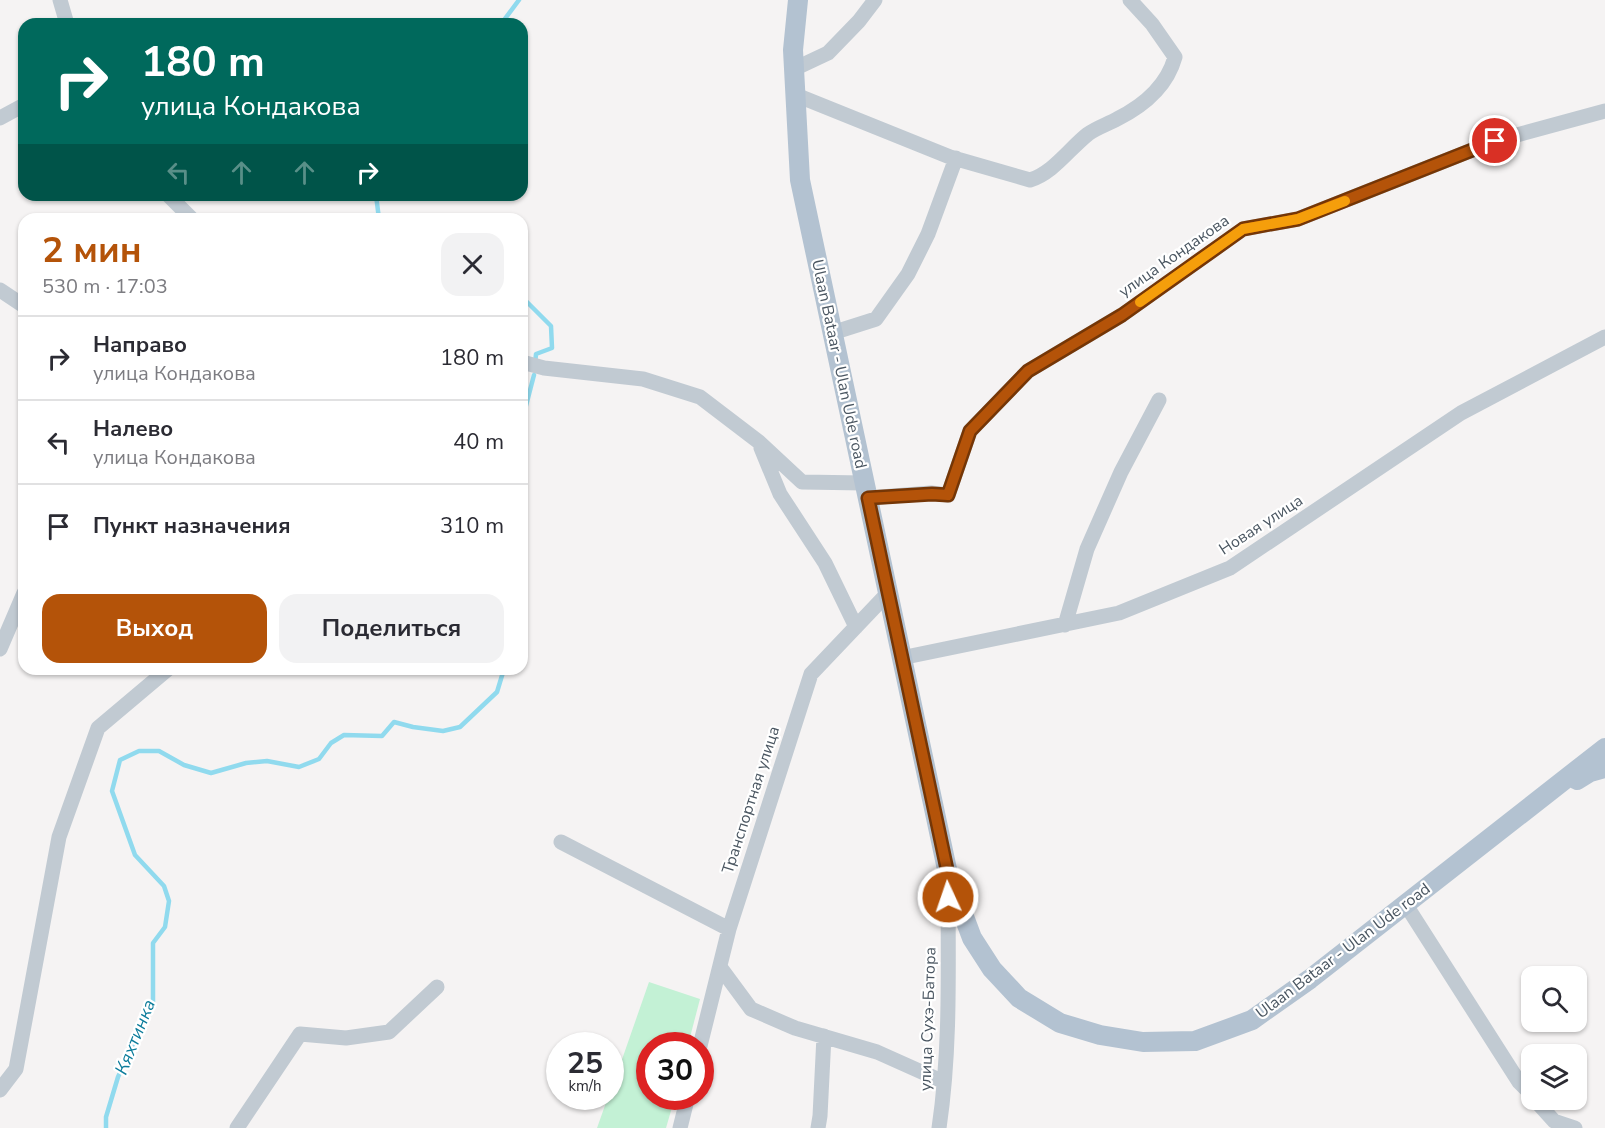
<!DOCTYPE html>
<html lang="ru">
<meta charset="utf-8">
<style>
:root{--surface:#fff;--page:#f2f2f3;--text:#2b2b33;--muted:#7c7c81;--line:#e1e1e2;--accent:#b45309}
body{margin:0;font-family:"Nunito Sans",sans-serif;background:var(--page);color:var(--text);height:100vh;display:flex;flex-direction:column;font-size:22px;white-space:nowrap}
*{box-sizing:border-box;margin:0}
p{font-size:20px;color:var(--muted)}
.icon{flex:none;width:33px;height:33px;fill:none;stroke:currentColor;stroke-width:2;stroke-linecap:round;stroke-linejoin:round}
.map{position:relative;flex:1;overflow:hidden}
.drawer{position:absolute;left:18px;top:213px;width:510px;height:462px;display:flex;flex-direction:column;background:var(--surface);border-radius:18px;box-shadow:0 2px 4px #0004}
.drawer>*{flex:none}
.hud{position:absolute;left:18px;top:18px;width:510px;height:183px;border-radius:18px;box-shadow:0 2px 4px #0004;background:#00695c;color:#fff;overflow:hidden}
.buttons{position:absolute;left:1521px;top:966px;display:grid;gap:12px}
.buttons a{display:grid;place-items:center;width:66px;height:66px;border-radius:12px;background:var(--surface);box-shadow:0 2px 4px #0004;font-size:30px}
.speed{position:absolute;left:546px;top:1032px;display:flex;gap:12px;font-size:30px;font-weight:700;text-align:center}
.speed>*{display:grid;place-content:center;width:78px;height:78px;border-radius:50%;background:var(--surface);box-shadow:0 2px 4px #0004;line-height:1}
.speed small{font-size:15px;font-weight:400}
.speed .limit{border:9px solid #d22;background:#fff;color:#111}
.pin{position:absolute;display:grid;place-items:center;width:51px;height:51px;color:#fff;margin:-26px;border:3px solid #fff;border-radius:50%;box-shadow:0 2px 6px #0007}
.me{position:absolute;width:66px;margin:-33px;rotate:357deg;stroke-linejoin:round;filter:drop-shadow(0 0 4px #0008)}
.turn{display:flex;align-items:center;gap:21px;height:126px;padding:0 24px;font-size:27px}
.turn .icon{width:78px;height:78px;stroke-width:2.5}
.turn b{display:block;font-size:42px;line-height:51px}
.lanes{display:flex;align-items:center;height:57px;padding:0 24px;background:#0003;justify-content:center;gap:30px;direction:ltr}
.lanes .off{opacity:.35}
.round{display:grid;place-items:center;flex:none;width:63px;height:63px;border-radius:18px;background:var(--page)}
.headline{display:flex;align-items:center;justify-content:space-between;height:102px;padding:0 24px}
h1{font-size:36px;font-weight:700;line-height:45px;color:var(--accent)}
.action{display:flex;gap:12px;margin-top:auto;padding:12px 24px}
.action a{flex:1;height:69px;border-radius:18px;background:var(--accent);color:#fff;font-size:24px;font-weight:700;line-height:69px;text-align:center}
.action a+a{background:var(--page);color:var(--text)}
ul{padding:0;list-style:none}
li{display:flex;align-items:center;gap:18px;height:84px;padding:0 24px;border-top:2px solid var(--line)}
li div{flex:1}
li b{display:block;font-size:22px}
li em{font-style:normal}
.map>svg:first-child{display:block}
</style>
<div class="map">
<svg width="1605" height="1128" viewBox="0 0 1605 1128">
<rect width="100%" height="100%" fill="#f5f3f3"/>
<path fill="#c3f1d5" d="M649,982L700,999L688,1045L650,1046V1096L675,1097L666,1128H597L608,1097L610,1096L611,1091Z"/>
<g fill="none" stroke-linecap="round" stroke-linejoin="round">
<path stroke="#90daee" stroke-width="4.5" d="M501,24L519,0
M376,195L379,219
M522,297L551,326L552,348L536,354L535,364
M522,421L534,375
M106,1128V1117L118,1077L153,1002V943L165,927L169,901L164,886L135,855L112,791L120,760L139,751H159L184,765L211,773L246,763L267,761L299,767L319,759L331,743L344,735L382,736L394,722L413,727L443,731L460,727L497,692L504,669"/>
<path stroke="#c1cad2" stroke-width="15" d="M60,0L67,24
M794,69L828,53L859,21L875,0
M796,95L950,157L1030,180C1053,173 1069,149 1088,134C1096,128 1108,124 1117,119C1143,106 1167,86 1175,57L1152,24L1130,0
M0,118L24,105
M168,195L192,219
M0,290L24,306
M832,333L876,319L908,274L928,234L956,158
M522,362L544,368L643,379L700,397L759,442L802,482L864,483
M761,448L780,494L825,563L856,627
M868,498L931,493L948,495L970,431L1028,371L1122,315L1243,229L1298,219L1495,141L1605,111
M1065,625L1087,549L1121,472L1159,400
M0,649L24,593
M901,658L1119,613L1230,568L1461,413L1605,337
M561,842L729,929
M1406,905L1519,1082L1532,1095
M720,967L751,1009L795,1028L877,1052L944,1082
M700,1046L729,929L811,674L888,593
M0,1090L16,1069L59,837L98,728L168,669
M1535,1100L1554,1121L1575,1128
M237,1128L300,1034L346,1038L389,1032L437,987
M680,1128L688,1096
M818,1128L820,1116L824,1036
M939,1128C951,1047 948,964 948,882"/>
<path stroke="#b3c2d1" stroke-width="20" d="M798,0L793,50L800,180L948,874L972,938L992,969L1019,998L1060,1023L1100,1035L1143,1042L1195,1041L1252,1020L1310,979L1605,748
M1577,780L1590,772L1605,768"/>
</g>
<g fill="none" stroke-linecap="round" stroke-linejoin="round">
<g stroke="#753606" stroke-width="15">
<path id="route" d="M948,897V874L868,498L932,494L948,495L970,431L1028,371L1122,315L1243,229L1298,219L1495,141"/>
</g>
<use href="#route" stroke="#b45309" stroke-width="10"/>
<path stroke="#f59e0b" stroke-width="10" d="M1140,302L1243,229L1298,219L1345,201"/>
</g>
<g text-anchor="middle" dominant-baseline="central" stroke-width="4.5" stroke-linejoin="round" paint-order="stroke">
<g font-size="16" fill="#4a5661" stroke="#fff">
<text transform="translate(1174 256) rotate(-35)">улица Кондакова</text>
<text transform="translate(839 364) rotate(78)">Ulaan Bataar - Ulan Ude road</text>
<text transform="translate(1261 525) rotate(-33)">Новая улица</text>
<text transform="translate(751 800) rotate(-72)">Транспортная улица</text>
<text transform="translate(1343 951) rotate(-37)">Ulaan Bataar - Ulan Ude road</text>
<text transform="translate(928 1019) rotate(-88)">улица Сухэ-Батора</text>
</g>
<g font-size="18" font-style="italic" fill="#0c7c9b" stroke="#fff">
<text transform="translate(135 1037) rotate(-68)">Кяхтинка</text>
</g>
</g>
</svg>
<div class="buttons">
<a><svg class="icon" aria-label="search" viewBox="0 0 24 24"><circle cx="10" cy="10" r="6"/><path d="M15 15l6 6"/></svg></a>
<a><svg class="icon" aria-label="layers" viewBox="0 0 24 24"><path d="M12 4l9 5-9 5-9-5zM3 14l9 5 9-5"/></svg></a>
</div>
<div class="speed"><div>25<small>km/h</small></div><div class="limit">30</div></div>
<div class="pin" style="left:1495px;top:141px;background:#d93025"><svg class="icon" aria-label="arrive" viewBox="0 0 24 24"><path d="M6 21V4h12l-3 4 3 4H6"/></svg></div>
<svg class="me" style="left:948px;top:897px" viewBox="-20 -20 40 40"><circle r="17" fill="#b45309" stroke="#fff" stroke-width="3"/><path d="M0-11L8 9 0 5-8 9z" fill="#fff"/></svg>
<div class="hud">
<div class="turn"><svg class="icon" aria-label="right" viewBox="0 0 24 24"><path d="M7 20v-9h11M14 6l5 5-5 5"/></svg><div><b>180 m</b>улица Кондакова</div></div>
<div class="lanes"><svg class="icon off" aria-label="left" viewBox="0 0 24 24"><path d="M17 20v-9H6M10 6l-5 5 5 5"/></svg><svg class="icon off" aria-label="ahead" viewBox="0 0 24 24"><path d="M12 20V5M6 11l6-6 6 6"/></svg><svg class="icon off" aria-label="ahead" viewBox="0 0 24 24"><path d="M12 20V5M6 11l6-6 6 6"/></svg><svg class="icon" aria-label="right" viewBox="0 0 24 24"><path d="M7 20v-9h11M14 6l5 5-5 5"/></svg></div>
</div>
<section class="drawer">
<div class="headline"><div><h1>2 мин</h1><p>530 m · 17:03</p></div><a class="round"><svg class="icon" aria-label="close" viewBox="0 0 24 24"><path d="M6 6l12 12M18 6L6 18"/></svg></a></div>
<ul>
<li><svg class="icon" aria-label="right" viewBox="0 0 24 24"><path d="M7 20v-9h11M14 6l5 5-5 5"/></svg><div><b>Направо</b><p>улица Кондакова</p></div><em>180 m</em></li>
<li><svg class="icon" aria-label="left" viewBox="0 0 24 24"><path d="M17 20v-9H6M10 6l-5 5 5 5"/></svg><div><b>Налево</b><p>улица Кондакова</p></div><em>40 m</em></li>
<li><svg class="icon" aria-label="arrive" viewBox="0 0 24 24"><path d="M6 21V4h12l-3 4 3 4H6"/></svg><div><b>Пункт назначения</b></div><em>310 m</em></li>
</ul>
<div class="action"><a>Выход</a><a>Поделиться</a></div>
</section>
</div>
